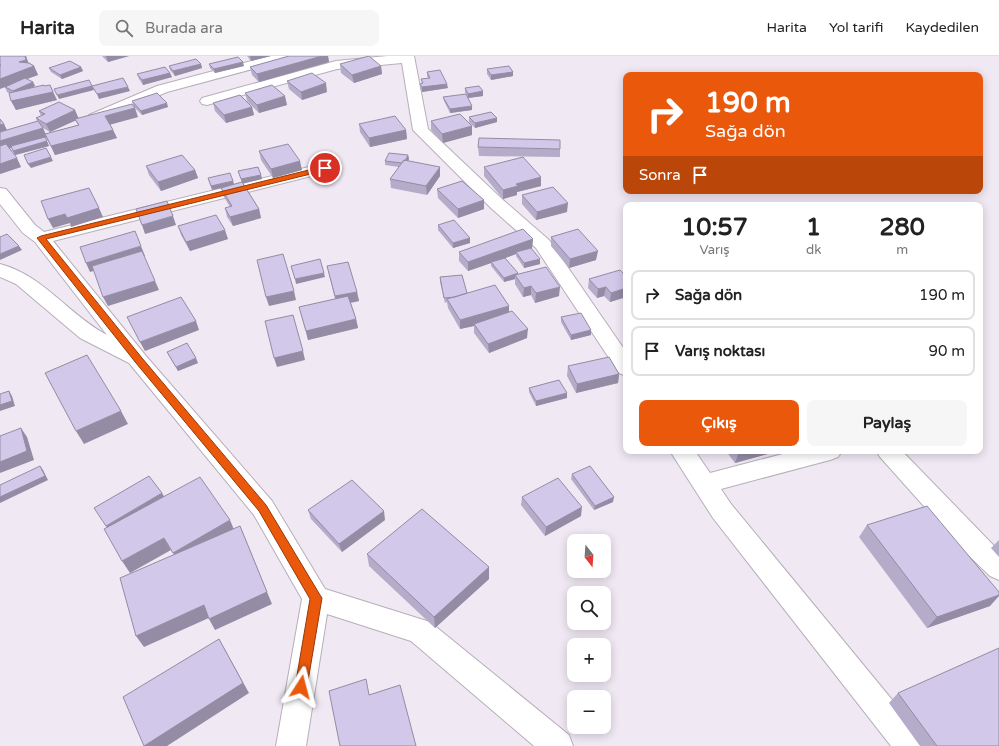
<!DOCTYPE html>
<html lang="tr">
<meta charset="utf-8">
<style>
:root{--surface:#fff;--page:#f6f6f6;--text:#222;--muted:#767676;--line:#e0e0e0;--accent:#ea580c}
body{margin:0;font-family:"Varela Round",sans-serif;background:var(--page);color:var(--text);height:100vh;display:flex;flex-direction:column;font-size:15px;white-space:nowrap}
*{box-sizing:border-box;margin:0}
p{font-size:13px;color:var(--muted)}
.icon{flex:none;width:22px;height:22px;fill:none;stroke:currentColor;stroke-width:2;stroke-linecap:round;stroke-linejoin:round}
.map{position:relative;flex:1;overflow:hidden}
.sheet{position:absolute;left:623px;top:146px;width:360px;height:252px;display:flex;flex-direction:column;background:var(--surface);border-radius:8px;box-shadow:0 2px 10px #0003}
.sheet>*{flex:none}
.hud{position:absolute;left:623px;top:16px;width:360px;height:122px;border-radius:8px;box-shadow:0 2px 10px #0003;background:#ea580c;color:#fff;overflow:hidden}
.needle{width:26px;rotate:163deg}
.controls{position:absolute;left:567px;top:478px;display:grid;gap:8px}
.controls a{display:grid;place-items:center;width:44px;height:44px;border-radius:8px;background:var(--surface);box-shadow:0 2px 10px #0003;font-size:20px}
.pin{position:absolute;display:grid;place-items:center;width:34px;height:34px;color:#fff;margin:-17px;border:2px solid #fff;border-radius:50%;box-shadow:0 1px 4px #0007}
.me{position:absolute;width:44px;margin:-22px;rotate:9deg;stroke-linejoin:round;filter:drop-shadow(0 0 3px #0008)}
.turn{display:flex;align-items:center;gap:14px;height:84px;padding:0 16px;font-size:18px}
.turn .icon{width:52px;height:52px;stroke-width:2.5}
.turn b{display:block;font-size:28px;line-height:34px}
.then{display:flex;align-items:center;height:38px;padding:0 16px;background:#0003;gap:8px;font-size:15px}
.eta{display:flex;justify-content:space-evenly;align-items:center;height:68px;text-align:center}
.eta b{font-size:24px;font-weight:700;line-height:28px}
.cta{display:flex;gap:8px;margin-top:auto;padding:8px 16px}
.cta a{flex:1;height:46px;border-radius:8px;background:var(--accent);color:#fff;font-size:16px;font-weight:700;line-height:46px;text-align:center}
.cta a+a{background:var(--page);color:var(--text)}
ul{padding:0;list-style:none}
li{display:flex;align-items:center;gap:12px;height:50px;margin:0 8px 6px;padding:0 8px;border:2px solid var(--line);border-radius:8px}
li div{flex:1}
li b{display:block;font-size:15px}
li em{font-style:normal}
header{display:flex;align-items:center;gap:24px;box-sizing:border-box;height:56px;padding:0 20px;background:var(--surface);border-bottom:1px solid var(--line)}
header strong{font-size:19px}
nav{display:flex;gap:22px;margin-inline-start:auto;font-size:14px}
.search{width:280px;height:36px;background:var(--page);display:flex;align-items:center;gap:10px;box-sizing:border-box;padding:0 14px;border-radius:8px;color:var(--muted);font-size:15px}
.map>svg:first-child{display:block}
</style>
<header>
<strong>Harita</strong>
<div class="search"><svg class="icon" aria-label="search" viewBox="0 0 24 24"><circle cx="10" cy="10" r="6"/><path d="M15 15l6 6"/></svg>Burada ara</div>
<nav><a>Harita</a><a>Yol tarifi</a><a>Kaydedilen</a></nav>
</header>
<div class="map">
<svg width="999" height="690" viewBox="0 0 999 690">
<rect width="100%" height="100%" fill="#f0e8f3"/>
<g fill="none" stroke-linecap="round" stroke-linejoin="round">
<g stroke="#b7aeb9" stroke-width="2">
<path id="minor" d="M270,0H292L290,3L167,36L99,65L94,66L89,65L87,62L89,59L157,30Z
M387,0H414L428,73L503,144L549,184L626,296V320L619,317L536,192L491,152L413,74L402,7L337,13L207,49L202,48L200,45L202,42L336,5Z
M325,107L331,109L333,112L331,115L53,185L146,300L272,445L325,533L430,566L569,679L573,690H534L411,585L327,558L306,690H276L302,543L254,459L129,307L80,282L16,228L0,221V208C43,219 69,259 107,279L35,186L23,177L0,148V132L6,133L35,169L44,176Z
M670,395H695L710,417L794,395H842L838,401L830,404L721,433L731,448L921,679L925,690H891L713,462Z
M876,395H902L999,495V524L990,520L963,494L880,401Z"/>
</g>
<use href="#minor" fill="#fff" fill-rule="evenodd"/>
</g>
<path fill="#b5acc9" fill-rule="evenodd" d="M0,0H26L28,6L34,10L38,19L26,23L33,26L35,30L33,31L57,44L16,54L9,37L7,36L5,31Z
M102,0H129L108,6Z
M247,0H271L251,5Z
M289,0H328L329,6L259,26L252,19L250,11Z
M201,8L202,12L175,20L170,14L169,10Z
M209,8L244,10L215,17L210,12Z
M340,8L381,10L382,18L354,27L341,17Z
M81,11L83,15L62,23L51,16L49,12Z
M487,13L513,16V20L491,24L487,18Z
M427,16L448,32L422,36L420,32V28H422L421,23L428,22L427,20Z
M170,17L172,21L143,29L139,23L137,18Z
M287,25L327,36L302,44L289,33Z
M465,32L483,35V40L468,42L465,36Z
M245,37L287,49L259,57L247,45Z
M443,41L472,54L450,57L444,45Z
M132,45L168,51L142,59L133,50Z
M213,47L252,51L254,59L226,67L215,55Z
M39,55L78,62L138,61L110,68L117,82L55,99L46,81L45,82L49,90L15,99L12,92H10L21,111L0,118V63L4,68L7,74L37,65L36,62L41,60ZM75,64L78,69L45,78L43,72L50,76Z
M469,61L497,62V66L475,72L469,66Z
M431,65L472,79L443,87L431,74Z
M359,68L406,74L407,83L370,91L360,76Z
M478,91L560,93V101L479,100Z
M259,95L302,114L273,122L261,104Z
M408,99L409,103L408,105L440,120L427,139L391,132L390,123L399,111L385,109V105Z
M146,110L195,114L198,122L161,135L149,119Z
M484,111L541,130L517,136V139L503,143L484,120Z
M238,115L261,119L262,123L243,127L259,153L261,162L233,170L227,161L225,152L230,151L224,141L221,132L212,134L208,122L233,125L234,128L242,126Z
M437,133L484,144V153L458,162L438,142Z
M522,139L567,156L536,164L522,148Z
M438,169L470,187L453,192L438,174Z
M178,170L228,183L190,195L181,179Z
M551,181L596,204L569,212L551,190Z
M533,183L532,192H531L540,208L524,212L516,200V198L505,202L518,218L559,240L535,247L531,239L523,241L515,228V223L504,226L491,210V207L468,215L459,205V196Z
M327,210L357,236L359,245L351,247L356,263L358,272L308,284L299,251L335,243Z
M626,220V241L610,246L604,240L597,242L588,232L589,223Z
M440,221L467,237L509,256L527,282L489,297L474,277V270L460,273L448,252L447,246L445,247L440,226Z
M561,261L591,274V279L571,284L561,266Z
M167,296L198,307L178,315L169,300Z
M568,310L619,318L618,327L576,337L567,320Z
M529,332L567,342L536,350L529,336Z
M726,395H776L775,396L735,407Z
M572,418L613,446L594,454L571,423Z
M522,441L581,460L545,480L521,449Z
M308,454L385,464L342,496L311,463Z
M867,469L990,550L927,572L859,481Z
M999,484V501L991,492Z
M367,498L489,523L435,572L369,510Z
M898,637L999,690H920L889,647Z"/>
<path fill="#938ca4" d="M25,0H26L30,12L34,10L38,19L0,33V23Z
M106,0H129L108,6Z
M250,0H271L251,5Z
M322,0H328L329,6L259,26L257,18Z
M243,6L244,10L215,17L214,13Z
M201,8L202,12L175,20L173,15Z
M381,10L382,18L354,27L352,19Z
M81,11L83,15L62,23L60,19Z
M513,16V20L491,24V19Z
M170,17L172,21L143,29L142,24Z
M33,26L35,30L15,39L13,35Z
M326,27L327,36L302,44L301,36Z
M447,28L448,32L422,36V31Z
M50,29L57,44L16,54L11,45Z
M92,30L94,34L59,43L57,39Z
M128,31L130,35L99,43L97,38Z
M483,35V40L468,42V38Z
M285,40L287,49L259,57L257,49Z
M167,47L168,51L142,59L141,55Z
M472,50V54L450,57V53Z
M252,51L254,59L226,67L224,59Z
M135,52L138,61L109,69L105,60Z
M75,54L79,63L50,76L46,68Z
M497,62V66L475,72V67Z
M4,68L8,77L0,79V69Z
M472,70V79L443,87L442,78Z
M43,72L47,81L1,95L0,93V85Z
M113,74L117,82L55,99L51,90Z
M406,74L407,83L370,91L369,82Z
M47,85L49,90L15,99L13,95Z
M408,99L409,103L405,111L404,107Z
M51,101L53,105L31,112L28,108Z
M17,102L21,111L0,118V108Z
M300,105L302,114L273,122L271,113Z
M440,111V120L427,139L426,130Z
M195,114L198,122L161,135L158,126Z
M261,119L262,123L242,128L241,123Z
M541,121V130L517,136V139L503,143V134L516,128Z
M233,125L234,129L212,134L211,130Z
M484,144V153L458,162V153Z
M568,147L567,156L536,164L537,156Z
M99,152L103,161L71,171L70,167L53,172L48,163L65,158Z
M259,153L261,162L233,170L230,161Z
M173,160L176,169L145,178L142,169Z
M225,174L228,183L190,195L186,186Z
M470,182V187L453,192V187Z
M533,183L532,192L517,197L516,196V198L492,207L491,206V207L468,215V206Z
M19,190L22,194L0,204V198Z
M141,190L145,200L90,216L86,207Z
M598,195L596,204L569,212L570,203Z
M540,203V208L524,212V207Z
M324,217L325,221L296,228L295,223Z
M518,217L515,219V223L504,226V222Z
M155,225L159,234L108,250L103,241Z
M531,230V239L523,241L524,232Z
M560,231L559,240L535,247L536,237Z
M606,231L604,240L597,242L598,233Z
M626,232V241L610,246L611,237Z
M294,235L296,244L269,250L266,241Z
M357,236L359,245L337,249L335,240Z
M509,250V259L474,268V270L460,273V264Z
M356,263L358,272L308,284L306,275Z
M196,265L199,274L145,295L140,286Z
M528,273L527,282L489,297L488,288Z
M591,274V279L571,284V279Z
M303,295L305,304L277,311L274,302Z
M196,302L198,307L178,315L176,311Z
M619,318L618,327L576,337L577,328Z
M9,335L12,340L15,350L0,355V349Z
M567,337V342L536,350V345Z
M121,355L128,368L84,388L76,375Z
M21,372L27,381L34,404L0,417V406Z
M751,395H776L775,396L735,407L738,399Z
M40,410L43,414L48,424L0,447V441Z
M162,437L167,445L111,479L106,470Z
M614,441L613,446L594,454L595,450Z
M582,451L581,460L545,480L546,471Z
M384,455L385,464L342,496L339,488Z
M230,464L235,476L180,508L173,497Z
M240,470L272,548L215,574L209,563Z
M164,482L171,494L130,517L122,505Z
M489,511V523L435,572L434,561Z
M999,539V540L990,550L927,572L937,561Z
M204,549L211,561L144,591L136,580Z
M219,583L249,637L167,690H144Z"/>
<path fill="#d2c8ea" stroke="#938ca4" d="M0,0H25L26,4L19,6L29,7L34,10L0,23V10L1,9H0Z
M289,0H322L257,18L250,11Z
M369,0L381,10L352,19L340,8Z
M238,1L243,6L214,13L209,8Z
M196,3L201,8L173,15L169,10Z
M70,5L81,11L60,19L49,12Z
M509,10L513,16L491,19L487,13Z
M165,11L170,17L142,24L137,18Z
M440,14L447,28L422,31L420,28L423,27L421,23L430,22L427,16Z
M312,17L326,27L301,36L287,25Z
M25,22L33,26L13,35L5,31Z
M123,22L128,31L97,38L92,30Z
M89,24L92,30L57,39L54,33Z
M44,29V30L50,29L53,36L11,45L9,37Z
M272,29L285,40L257,49L245,37Z
M479,30L483,35L468,38L465,32Z
M157,37L167,47L141,55L132,45Z
M466,38L472,50L450,53L443,41Z
M240,39L252,51L224,59L213,47Z
M59,46L75,54L46,68L36,62L45,58L39,55Z
M132,48L135,52L105,60L113,74L51,90L45,78L79,69L75,63Z
M491,56L497,62L475,67L469,61Z
M460,58L472,70L442,78L431,65Z
M395,60L406,74L369,82L359,68Z
M0,63L4,68L0,69Z
M38,65L43,72L0,85V76Z
M45,81L47,85L13,95L11,90Z
M479,82L560,84V93L478,91Z
M6,88L17,102L0,108V90Z
M288,88L300,105L271,113L259,95Z
M46,92L51,101L28,108L24,99Z
M389,97L408,99L405,105L404,104L402,107L385,105Z
M182,99L195,114L158,126L146,110Z
M523,101L541,121L516,128L518,130L503,134L484,111Z
M404,104L440,111L426,130L390,123Z
M258,111L261,119L241,123L238,115Z
M230,117L233,125L211,130L208,122Z
M462,125L484,144L458,153L437,133Z
M242,126L259,153L230,161L225,152L232,150L221,132Z
M553,131L568,147L537,156L522,139Z
M89,132L99,152L67,162L65,158L48,163L41,145Z
M167,145L173,160L142,169L136,153Z
M216,159L225,174L186,186L178,170Z
M454,164L470,182L453,187L438,169Z
M523,173L533,183L468,206L459,196Z
M578,173L598,195L570,203L551,181Z
M135,175L141,190L86,207L80,191Z
M7,178L19,190L0,198V181Z
M531,192L540,203L524,207L516,196Z
M142,195L155,225L103,241L92,210Z
M283,198L294,235L266,241L257,204Z
M505,202L518,217L504,222L491,206Z
M320,203L324,217L295,223L291,210Z
M348,206L357,236L335,240L327,210Z
M546,211L560,231L536,237L531,230L524,232L515,219Z
M620,214L626,220V232L611,237L606,231L598,233L589,223Z
M462,219L467,237L455,241L444,242L440,221Z
M495,229L509,250L460,264L447,243Z
M348,240L356,263L306,275L299,251Z
M181,241L196,265L140,286L127,261Z
M512,255L528,273L488,288L474,268Z
M581,257L591,274L571,279L561,261Z
M293,259L303,295L274,302L265,265Z
M187,287L196,302L176,311L167,296Z
M87,299L121,355L76,375L45,317Z
M609,301L619,318L577,328L568,310Z
M559,324L567,337L536,345L529,332Z
M9,335L12,345L0,349V338Z
M21,372L27,395L0,406V380Z
M736,395H751L738,399Z
M40,410L45,420L0,441V429Z
M590,410L614,441L595,450L572,418Z
M149,420L162,437L106,470L94,452Z
M200,421L230,464L173,497L164,482L122,505L104,473Z
M558,422L582,451L546,471L522,441Z
M352,424L384,455L339,488L308,454Z
M927,450L999,536V539L937,561L867,469Z
M422,453L489,511L434,561L367,498Z
M240,470L267,536L209,563L204,549L136,580L120,522Z
M219,583L243,627L144,690L123,641Z
M999,592V690H937L898,637Z
M366,623L369,639L400,629L416,690H340L329,635Z"/>
<path fill="#ea580c" stroke="#983908" d="M325,110L327,111V114L46,183L142,302L266,449L320,539L322,542L307,631L305,635L301,637L297,635L295,631L310,543L259,455L136,307L37,182L41,180Z"/>
</svg>
<div class="controls">
<a><svg class="needle" viewBox="-14 -14 28 28"><path d="M0-13l5 13h-10z" fill="#e53935"/><path d="M0 13l5-13h-10z" fill="#767676"/></svg></a>
<a><svg class="icon" aria-label="search" viewBox="0 0 24 24"><circle cx="10" cy="10" r="6"/><path d="M15 15l6 6"/></svg></a>
<a>+</a>
<a>−</a>
</div>
<div class="pin" style="left:325px;top:112px;background:#d93025"><svg class="icon" aria-label="arrive" viewBox="0 0 24 24"><path d="M6 21V4h12l-3 4 3 4H6"/></svg></div>
<svg class="me" style="left:301px;top:631px" viewBox="-20 -20 40 40"><path d="M0-17L14 15 0 8-14 15z" fill="#ea580c" stroke="#fff" stroke-width="4"/></svg>
<div class="hud">
<div class="turn"><svg class="icon" aria-label="right" viewBox="0 0 24 24"><path d="M7 20v-9h11M14 6l5 5-5 5"/></svg><div><b>190 m</b>Sağa dön</div></div>
<div class="then">Sonra<svg class="icon" aria-label="arrive" viewBox="0 0 24 24"><path d="M6 21V4h12l-3 4 3 4H6"/></svg></div>
</div>
<section class="sheet">
<div class="eta">
<div><b>10:57</b><p>Varış</p></div>
<div><b>1</b><p>dk</p></div>
<div><b>280</b><p>m</p></div>
</div>
<ul>
<li><svg class="icon" aria-label="right" viewBox="0 0 24 24"><path d="M7 20v-9h11M14 6l5 5-5 5"/></svg><div><b>Sağa dön</b></div><em>190 m</em></li>
<li><svg class="icon" aria-label="arrive" viewBox="0 0 24 24"><path d="M6 21V4h12l-3 4 3 4H6"/></svg><div><b>Varış noktası</b></div><em>90 m</em></li>
</ul>
<div class="cta"><a>Çıkış</a><a>Paylaş</a></div>
</section>
</div>
